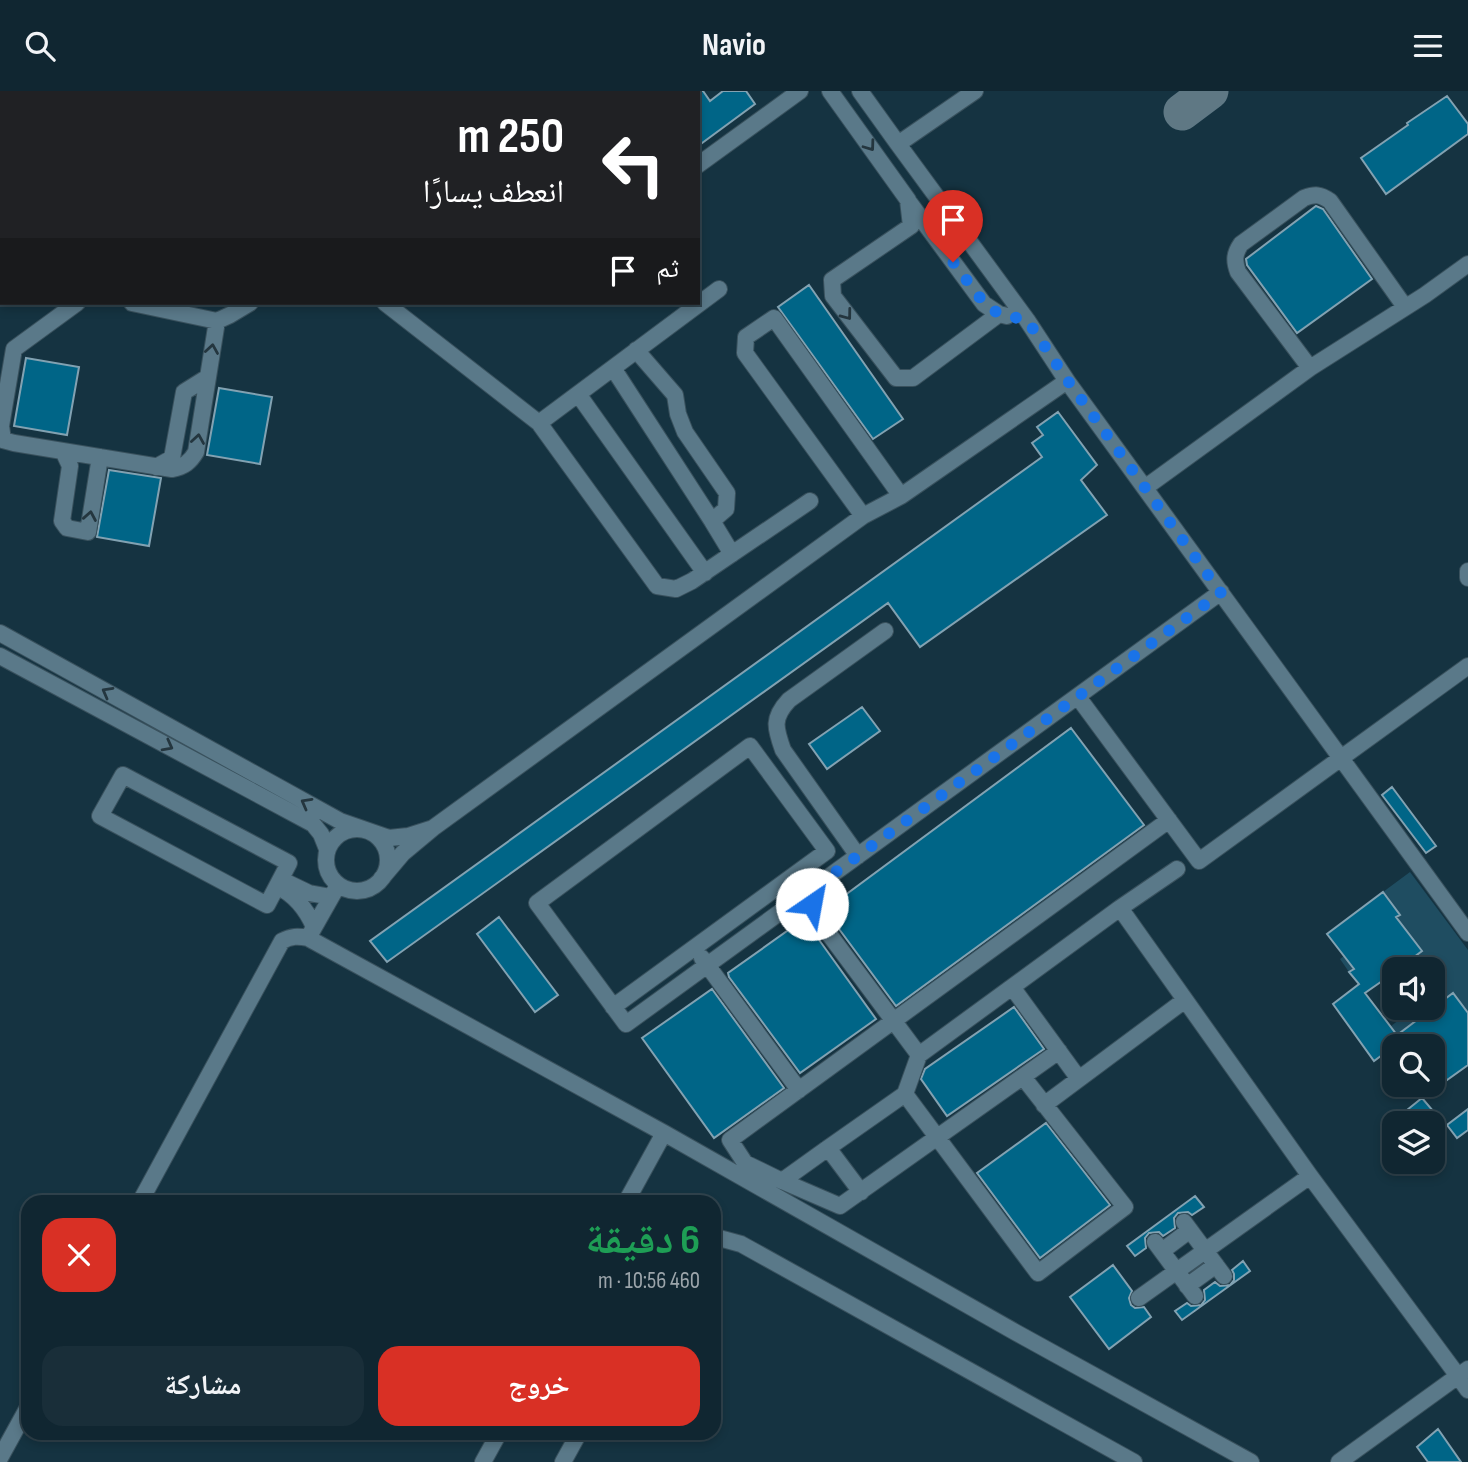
<!DOCTYPE html>
<html lang="ar">
<meta charset="utf-8">
<style>
:root{--surface:#102631;--page:#192e39;--text:#f1f3f6;--muted:#9ca5ab;--line:#30434d;--accent:#d93025}
body{margin:0;font-family:"Sofia Sans Condensed","Noto Naskh Arabic",sans-serif;background:var(--page);color:var(--text);direction:rtl;height:100vh;display:flex;flex-direction:column;font-size:26px;white-space:nowrap}
*{box-sizing:border-box;margin:0}
p{font-size:23px;color:var(--muted)}
.icon{flex:none;width:38px;height:38px;fill:none;stroke:currentColor;stroke-width:2;stroke-linecap:round;stroke-linejoin:round}
.map{position:relative;flex:1;overflow:hidden;direction:ltr}
.side{position:absolute;left:21px;top:1104px;width:700px;height:245px;display:flex;flex-direction:column;background:var(--surface);border-radius:21px;box-shadow:0 4px 10px #0003,0 0 0 2px var(--line);direction:rtl}
.side>*{flex:none}
.hud{position:absolute;left:0px;top:0px;width:700px;height:214px;box-shadow:0 4px 10px #0003,0 0 0 2px var(--line);direction:rtl;background:#202124;color:#fff;overflow:hidden}
.controls{position:absolute;left:1382px;top:866px;display:grid;gap:14px}
.controls a{display:grid;place-items:center;width:63px;height:63px;border-radius:14px;background:var(--surface);box-shadow:0 4px 10px #0003,0 0 0 2px var(--line);font-size:35px}
.pin{position:absolute;display:grid;place-items:center;width:60px;height:60px;color:#fff;margin:-72px -30px;border-radius:50% 50% 50% 0;rotate:-45deg;box-shadow:0 0 7px #0007}
.pin .icon{rotate:45deg}
.me{position:absolute;width:77px;margin:-38px;rotate:33deg;stroke-linejoin:round;filter:drop-shadow(0 0 5px #0008)}
.turn{display:flex;align-items:center;gap:24px;height:147px;padding:0 21px;font-size:32px}
.turn .icon{width:91px;height:91px;stroke-width:2.5}
.turn b{display:block;font-size:49px;line-height:60px}
.then{display:flex;align-items:center;height:66px;padding:0 21px;background:#0003;gap:14px;font-size:26px}
.round{display:grid;place-items:center;flex:none;width:74px;height:74px;border-radius:21px;background:var(--page)}
.summary{display:flex;align-items:center;justify-content:space-between;height:119px;padding:0 21px}
h1{font-size:42px;font-weight:700;line-height:52px;color:#1e9e55}
.action{display:flex;gap:14px;margin-top:auto;padding:14px 21px}
.action a{flex:1;height:80px;border-radius:21px;background:var(--accent);color:#fff;font-size:28px;font-weight:700;line-height:80px;text-align:center}
.action a+a{background:var(--page);color:var(--text)}
header{display:flex;justify-content:space-between;align-items:center;height:91px;padding:0 21px;background:var(--surface);font-size:32px;font-weight:700}
.map>svg:first-child{display:block}
</style>
<header><svg class="icon" aria-label="menu" viewBox="0 0 24 24"><path d="M4 6h16M4 12h16M4 18h16"/></svg>Navio<svg class="icon" aria-label="search" viewBox="0 0 24 24"><circle cx="10" cy="10" r="6"/><path d="M15 15l6 6"/></svg></header>
<div class="map">
<svg width="1468" height="1371" viewBox="0 0 1468 1371">
<rect width="100%" height="100%" fill="#153341"/>
<path fill="#1f4d61" d="M1410,781L1468,859V922L1453,902L1397,944L1391,935L1415,917H1433V904L1435,902L1433,900V878H1398L1422,860L1406,840L1349,881L1340,868L1399,824L1383,801Z"/>
<g fill="none" stroke-linecap="round" stroke-linejoin="round">
<path stroke="#5f7884" stroke-width="37" d="M1182,21L1210,0"/>
</g>
<path fill="#006587" stroke="#82a2b2" stroke-width="2" d="M698,0H703L710,10L723,0H746L755,13L698,55Z
M1447,5L1468,33V43L1386,103L1361,67L1408,34L1407,32Z
M1316,115L1323,118L1372,188L1297,242L1247,174L1246,168Z
M809,194L903,328L873,348L778,216Z
M26,267L79,276L67,344L14,335Z
M219,297L272,306L260,373L207,364Z
M1058,321L1097,374L1081,389L1107,424L920,556L888,512L387,871L370,850L1042,366L1032,352L1043,344L1037,336Z
M109,379L161,387L149,455L97,446Z
M862,616L880,640L827,678L809,653Z
M1071,637L1144,734L896,915L825,819Z
M1392,696L1436,755L1426,762L1382,704Z
M1383,801L1400,824L1396,826L1422,860L1398,878H1395V881L1365,902L1397,944L1453,902L1468,922V974L1433,999V956H1406L1401,950L1374,970L1333,913L1359,893L1349,881L1354,878L1327,843Z
M499,826L558,904L535,921L477,843Z
M804,828L876,928L800,982L729,886L728,882Z
M712,898L784,997L714,1047L642,947Z
M1014,916L1044,958L947,1025L921,988L925,978Z
M1422,1007L1434,1021L1420,1032H1410L1402,1023Z
M1468,1018V1039L1457,1047L1447,1034Z
M1046,1032L1110,1114L1040,1167L977,1082Z
M1195,1105L1204,1116L1192,1124L1188,1121L1178,1122L1174,1127L1175,1137L1163,1145L1159,1141L1149,1142L1145,1147L1146,1157L1135,1165L1127,1155Z
M1243,1170L1250,1180L1182,1229L1175,1220L1187,1212L1191,1215L1201,1214L1205,1209L1204,1199L1215,1191L1220,1195L1230,1194L1234,1189V1183L1232,1179Z
M1113,1174L1132,1200L1129,1207L1131,1214L1135,1217L1144,1216L1151,1226L1109,1258L1070,1206Z
M1438,1338L1461,1371H1428L1417,1356Z"/>
<g fill="none" stroke-linecap="round" stroke-linejoin="round">
<g stroke="#39515d" stroke-width="18">
<path id="minor" d="M222,0L223,2
M602,0L604,2
M830,0L908,109L911,135L832,189L833,205L896,287H913L999,223
M860,0L898,53
M975,0L898,53L1027,229L1067,290
M30,2L32,0
M0,12L2,10
M0,30H2
M698,74L800,0
M0,109L2,108
M909,111L984,213L999,223L1007,225
M132,212L217,230L230,224L250,212
M385,212L539,332L657,495L676,498L692,490L810,410
M636,259L675,304L678,323L685,341L727,402L726,418L712,430
M613,277L712,430L732,463
M1310,277L1238,181C1234,170 1234,163 1241,153L1304,107C1315,103 1320,103 1330,110L1405,216
M578,303L705,482
M539,332L719,198
M0,345L3,349L14,352L172,378C184,376 190,371 196,361L217,230
M3,349L1,335L14,258L77,212
M63,360L70,375L62,430L67,437L88,441L100,366
M156,376L172,367L184,301L208,286
M1146,396L1310,277L1425,204L1468,173
M863,425L745,262L746,246L774,227L901,405
M1468,480V487
M0,542L340,730L389,747L408,745L433,737L403,762L381,788
M0,565L313,733L321,743L327,758
M1078,606L1199,770L1468,575
M123,684L289,772L267,814L100,725Z
M433,737L863,425L901,405L1067,290L1468,842
M326 769a31 31 0 1 1 62 0a31 31 0 1 1-62 0Z
M858,765L783,659C775,637 772,627 789,609L885,540
M1177,778L1120,817L1310,1085L1458,1285L1339,1371
M284,790L309,802L331,806
M819,794C811,806 812,813 817,827L919,964L905,1003L1038,1182L1125,1116L1023,986
M277,795C295,804 306,817 314,836
M308,847L338,794
M702,867L799,999
M1012,896L1079,988
M613,916L827,760L750,655L537,812L626,933L1221,501
M919,964L1120,817
M1044,1014L1185,909
M828,1057L782,1090L745,1072L730,1049L1169,729
M782,1090L840,1115L1059,960
M861,1101L828,1057L905,1003
M140,1111L282,850C291,845 298,845 308,847L664,1042L1015,1241L1251,1371
M626,1111L664,1042
M1184,1131L1224,1185
M714,1147H719L741,1153L1134,1371
M1155,1151L1195,1205
M1162,1160L1190,1139
M1187,1195L1216,1174
M1139,1207L1310,1085
M1468,1278L1458,1285L1468,1299
M0,1367L28,1316
M483,1371L499,1342
M563,1371L579,1342"/>
</g>
<use href="#minor" stroke="#5a7989" stroke-width="16"/>
</g>
<defs><path id="oneway-chevron" d="M-2-3.5L2.5 0L-2 3.5" fill="none" stroke-width="1.6" stroke-linecap="round" stroke-linejoin="round" transform="scale(1.75)"/></defs>
<g stroke="#24363f">
<use href="#oneway-chevron" transform="translate(870 55) rotate(54)"/>
<use href="#oneway-chevron" transform="translate(847 224) rotate(53)"/>
<use href="#oneway-chevron" transform="translate(212 258) rotate(-81)"/>
<use href="#oneway-chevron" transform="translate(198 348) rotate(-81)"/>
<use href="#oneway-chevron" transform="translate(90 425) rotate(-80)"/>
<use href="#oneway-chevron" transform="translate(107 601) rotate(-151)"/>
<use href="#oneway-chevron" transform="translate(168 655) rotate(28)"/>
<use href="#oneway-chevron" transform="translate(306 712) rotate(-151)"/>
</g>
<g fill="none" stroke-linecap="round" stroke-linejoin="round">
<path stroke="#1a73e8" stroke-width="12" stroke-dasharray="0 21.6" d="M812,813L814,802L819,793L1221,502L1068,290L1027,229L999,223L984,212L953,171"/>
</g>
</svg>
<div class="controls">
<a><svg class="icon" aria-label="sound" viewBox="0 0 24 24"><path d="M4 9h4l5-4v14l-5-4H4zM17 9q2 3 0 6"/></svg></a>
<a><svg class="icon" aria-label="search" viewBox="0 0 24 24"><circle cx="10" cy="10" r="6"/><path d="M15 15l6 6"/></svg></a>
<a><svg class="icon" aria-label="layers" viewBox="0 0 24 24"><path d="M12 4l9 5-9 5-9-5zM3 14l9 5 9-5"/></svg></a>
</div>
<div class="pin" style="left:953px;top:171px;background:#d93025"><svg class="icon" aria-label="arrive" viewBox="0 0 24 24"><path d="M6 21V4h12l-3 4 3 4H6"/></svg></div>
<svg class="me" style="left:812px;top:813px" viewBox="-20 -20 40 40"><circle r="19" fill="#fff"/><path d="M0-13L10 11 0 6-10 11z" fill="#1a73e8"/></svg>
<div class="hud">
<div class="turn"><svg class="icon" aria-label="left" viewBox="0 0 24 24"><path d="M17 20v-9H6M10 6l-5 5 5 5"/></svg><div><b>250 m</b>انعطف يسارًا</div></div>
<div class="then">ثم<svg class="icon" aria-label="arrive" viewBox="0 0 24 24"><path d="M6 21V4h12l-3 4 3 4H6"/></svg></div>
</div>
<section class="side">
<div class="summary"><div><h1>6 دقيقة</h1><p>460 m · 10:56</p></div><a class="round" style="background:#d93025;color:#fff"><svg class="icon" aria-label="close" viewBox="0 0 24 24"><path d="M6 6l12 12M18 6L6 18"/></svg></a></div>
<div class="action"><a>خروج</a><a>مشاركة</a></div>
</section>
</div>
